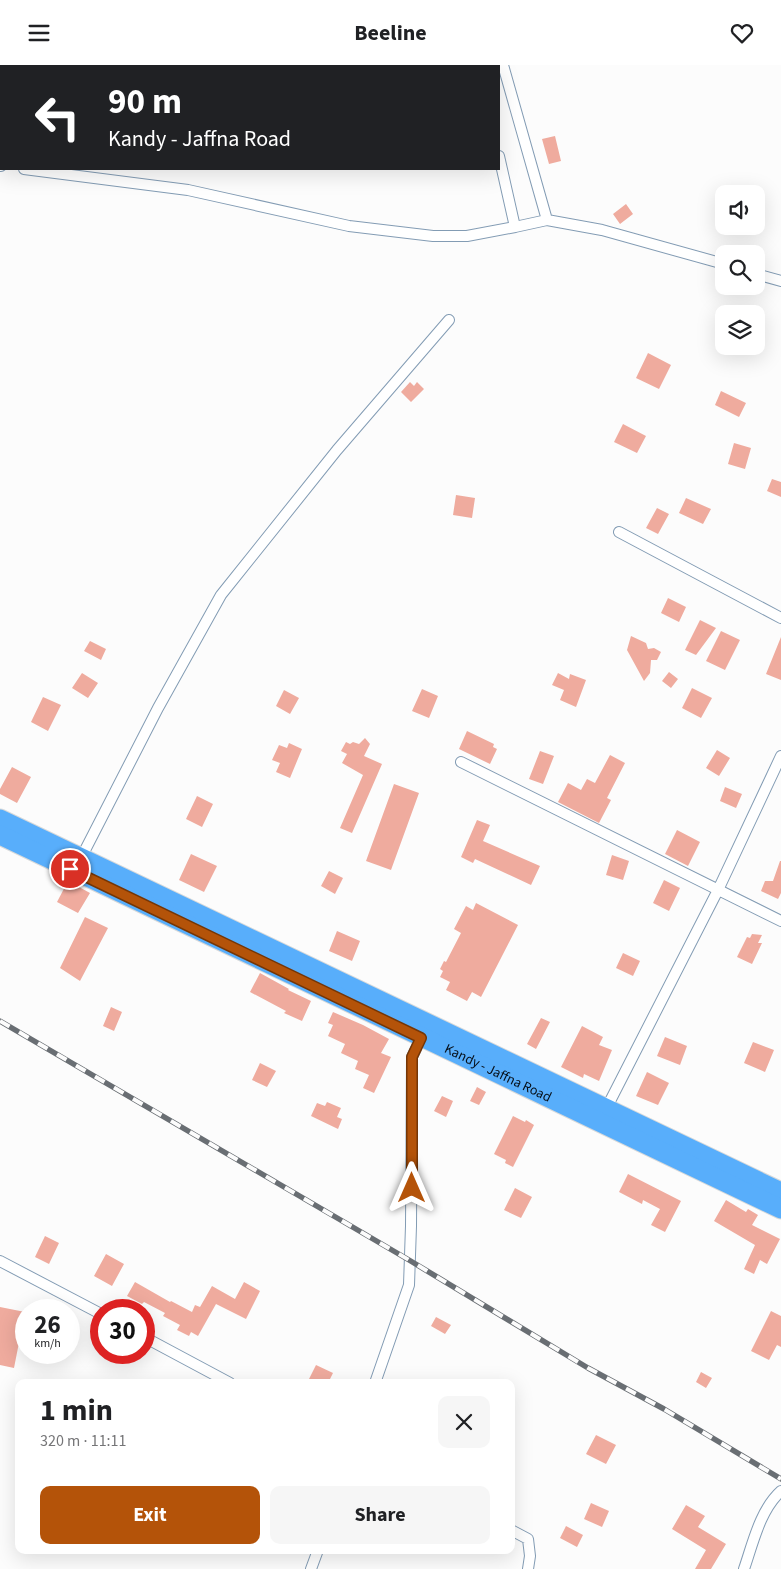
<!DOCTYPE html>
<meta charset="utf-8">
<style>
:root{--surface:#fff;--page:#f6f6f6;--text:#202124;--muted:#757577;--accent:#b45309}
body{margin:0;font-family:"Source Sans 3",sans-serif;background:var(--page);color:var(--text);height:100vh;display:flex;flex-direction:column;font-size:19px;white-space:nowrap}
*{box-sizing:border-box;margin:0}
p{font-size:16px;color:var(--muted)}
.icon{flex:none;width:28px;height:28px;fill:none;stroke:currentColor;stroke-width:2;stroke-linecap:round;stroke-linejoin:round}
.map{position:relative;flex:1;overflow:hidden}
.sheet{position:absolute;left:15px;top:1314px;width:500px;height:175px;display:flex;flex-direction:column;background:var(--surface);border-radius:10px;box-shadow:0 5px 20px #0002}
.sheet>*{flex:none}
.banner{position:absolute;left:0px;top:0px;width:500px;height:105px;box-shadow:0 5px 20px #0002;background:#202124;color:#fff;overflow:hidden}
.tools{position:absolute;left:715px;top:120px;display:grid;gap:10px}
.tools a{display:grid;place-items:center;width:50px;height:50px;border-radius:10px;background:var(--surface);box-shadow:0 5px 20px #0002;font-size:25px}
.speed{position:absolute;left:15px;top:1234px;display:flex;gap:10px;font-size:25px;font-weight:700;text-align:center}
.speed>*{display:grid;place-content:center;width:65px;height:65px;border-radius:50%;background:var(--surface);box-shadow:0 5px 20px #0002;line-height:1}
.speed small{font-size:12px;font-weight:400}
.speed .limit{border:8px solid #d22;background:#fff;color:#111}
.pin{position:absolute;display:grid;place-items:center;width:42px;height:42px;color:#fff;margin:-21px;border:2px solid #fff;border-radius:50%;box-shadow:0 1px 5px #0007}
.me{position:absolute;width:55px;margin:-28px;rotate:0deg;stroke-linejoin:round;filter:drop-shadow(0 0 4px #0008)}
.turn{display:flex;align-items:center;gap:18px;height:105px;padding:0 25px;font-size:22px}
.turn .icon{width:65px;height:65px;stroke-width:2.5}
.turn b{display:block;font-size:35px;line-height:42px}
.round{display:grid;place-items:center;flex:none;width:52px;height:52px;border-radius:10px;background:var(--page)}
.overview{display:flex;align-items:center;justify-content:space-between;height:85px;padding:0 25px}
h1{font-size:30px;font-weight:700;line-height:38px}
.button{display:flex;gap:10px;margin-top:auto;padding:10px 25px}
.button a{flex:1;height:58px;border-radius:10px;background:var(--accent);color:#fff;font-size:20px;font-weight:700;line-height:58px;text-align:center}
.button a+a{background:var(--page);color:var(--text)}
header{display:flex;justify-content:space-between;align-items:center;height:65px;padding:0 25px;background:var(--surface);font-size:22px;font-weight:700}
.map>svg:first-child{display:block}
</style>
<header><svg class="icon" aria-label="menu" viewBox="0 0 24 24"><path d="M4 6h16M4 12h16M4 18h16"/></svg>Beeline<svg class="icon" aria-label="heart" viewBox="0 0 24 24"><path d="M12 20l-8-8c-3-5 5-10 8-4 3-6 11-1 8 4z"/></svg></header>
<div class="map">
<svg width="781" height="1504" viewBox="0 0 781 1504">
<rect width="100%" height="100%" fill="#fcfcfc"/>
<path fill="#efab9e" d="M555,71L561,96L549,99L542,74Z
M626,139L633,149L620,159L613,149Z
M648,288L671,300L659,324L636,313Z
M410,317L414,321L417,317L424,324L411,337L401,327Z
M721,326L746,338L739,352L715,340Z
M623,359L646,371L637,388L614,377Z
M734,378L751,383L745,404L728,399Z
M772,414L781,417V432L767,426Z
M456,430L475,433L472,453L453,450Z
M686,433L711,444L703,459L679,448Z
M657,443L669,449L658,469L646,463Z
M668,533L686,542L679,557L661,548Z
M700,555L716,563L696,590L685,585Z
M721,566L740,575L725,605L706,596Z
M631,571L646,578L648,584L654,583L661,587L657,595H651L650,608L644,616L627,585Z
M781,572V615L766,609Z
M90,576L106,584L101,595L84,586Z
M669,607L678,614L671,623L662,616Z
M82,608L98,618L88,633L72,623Z
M558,608L569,614L570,609L586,615L576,642L560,635L564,625L552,620Z
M692,623L712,633L701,653L682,643Z
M422,624L438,631L429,653L412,646Z
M284,625L299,633L290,649L276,641Z
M43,632L61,640L48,666L31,657Z
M467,666L494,679L493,682L497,684L490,699L459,684Z
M365,673L370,679L364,691L382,699L352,768L340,763L363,710L342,698L347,689L341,686L346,677L350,679L353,677L359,679Z
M289,678L302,684L290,713L276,707L280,698L272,695L279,680L287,683Z
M717,685L730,693L719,711L706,703Z
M540,686L554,691L543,719L529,714Z
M610,690L625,698L607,733L611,735L599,758L558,737L568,718L581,725L587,714L595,718Z
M12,702L31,712L17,738L0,729V724Z
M394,719L419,728L391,805L366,796Z
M725,722L742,729L736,743L720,736Z
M197,731L213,739L202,762L186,754Z
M477,755L490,760L483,776L540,801L531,820L475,794L473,798L461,792Z
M677,765L700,777L688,801L665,789Z
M191,789L217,801L204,827L179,815Z
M612,790L629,796L623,815L606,810Z
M780,796H781V828L778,834L761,826L765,816H773Z
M329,806L343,813L335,829L321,821Z
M664,815L680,823L669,846L653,838Z
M68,816L90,828L78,848L57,837Z
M476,838L518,860L481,932L472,927L467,936L446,925L450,917L440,912L443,906L440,904L444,896L446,897L461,868L454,864L466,841L473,845Z
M85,852L108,863L80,916L60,903Z
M337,866L360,876L352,896L329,886Z
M752,869L762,870L758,878H762L752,899L737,892L747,872L750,873Z
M623,888L640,896L633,911L616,903Z
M260,908L289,924L288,925L311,936L302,956L284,948L286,946L250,927Z
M111,942L122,947L114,966L103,961Z
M333,947L363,960L389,974L381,988L391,992L374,1028L363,1023L369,1010L355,1004L358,996L341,988L345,979L328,971L333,960L328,958Z
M541,953L550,957L536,984L527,979Z
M582,961L603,972L599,980L612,985L599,1016L584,1009L583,1013L561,1002Z
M665,972L687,981L680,1000L657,991Z
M753,977L774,985L765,1007L744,998Z
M260,998L276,1006L267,1022L252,1015Z
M647,1007L669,1018L658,1040L636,1031Z
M477,1022L486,1027L479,1040L470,1036Z
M442,1031L453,1036L446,1052L434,1046Z
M327,1037L341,1043L337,1052L342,1054L338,1064L311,1051L317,1038L325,1041Z
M513,1051L525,1057L526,1055L534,1060L513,1102L505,1098L506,1095L494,1089Z
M628,1109L681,1136L665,1167L651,1160L660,1144L643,1135L642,1139L619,1127Z
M515,1123L532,1132L521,1153L504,1145Z
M726,1135L746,1147L748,1144L758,1150L752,1160L780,1174L767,1199L760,1195L754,1209L744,1204L755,1180L714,1156Z
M45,1171L59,1178L49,1199L35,1192Z
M106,1189L124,1199L112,1221L94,1211Z
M135,1217L170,1237L171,1236L192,1247L195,1240L200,1242L212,1221L235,1234L244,1217L260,1226L246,1254L216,1239L198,1271L191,1267L189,1271L177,1265L180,1260L163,1251L165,1248L144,1237L142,1239L127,1231Z
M0,1242L25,1247L14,1303L0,1300Z
M771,1246L781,1251V1282L777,1280L769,1295L751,1286Z
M436,1252L451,1260L445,1269L431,1261Z
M316,1300L333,1308L328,1318H307Z
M701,1307L712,1313L706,1323L696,1317Z
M596,1370L616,1380L606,1399L586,1389Z
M591,1438L609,1446L602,1462L584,1454Z
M686,1440L705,1451L698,1462L726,1479L711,1504H695L706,1485L672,1464Z
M566,1461L583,1470L577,1482L560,1473Z"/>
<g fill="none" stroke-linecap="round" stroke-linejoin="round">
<g stroke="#839cb4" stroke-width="12">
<path id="street" d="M477,0V1
M503,0L547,155
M499,91L515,162L547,155L602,165L724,199
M0,101H1
M24,104L188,125L349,161L433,171H467L515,162
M756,209L781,216
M619,467L781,553
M461,697L781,856
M81,793L158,643L221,530L337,385L449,255
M605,1046L718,825L781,691
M0,1196L101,1249
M144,1272L230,1318
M375,1318L409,1220L411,1161L412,992L423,969
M511,1465L528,1474L530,1491L528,1504
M311,1504L318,1485
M744,1504C753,1478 760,1445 781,1426"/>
</g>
<g stroke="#d7d9da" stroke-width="21">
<g id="highway">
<path d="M0,754L781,1127"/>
<path id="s1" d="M0,770L781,1144"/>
</g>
</g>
<use href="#street" stroke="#fff" stroke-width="10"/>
<use href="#highway" stroke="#58aefb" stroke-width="19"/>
<g stroke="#696e73" stroke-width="5.5">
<path id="rail" d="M0,956L409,1195L588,1303L664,1344L781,1414"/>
</g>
<use href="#rail" stroke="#fcfcfc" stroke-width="4" stroke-dasharray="11" stroke-linecap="butt"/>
</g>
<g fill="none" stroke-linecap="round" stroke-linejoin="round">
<g stroke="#753606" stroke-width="12">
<path id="route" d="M70,804L421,973L412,992V1123"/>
</g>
<use href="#route" stroke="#b45309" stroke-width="9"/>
</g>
<g text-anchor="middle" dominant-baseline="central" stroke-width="4.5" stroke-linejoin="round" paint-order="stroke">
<g font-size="14" fill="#060f18" stroke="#fcfcfc">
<text stroke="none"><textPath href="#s1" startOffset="552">Kandy - Jaffna Road</textPath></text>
</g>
</g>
</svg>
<div class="tools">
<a><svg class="icon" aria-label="sound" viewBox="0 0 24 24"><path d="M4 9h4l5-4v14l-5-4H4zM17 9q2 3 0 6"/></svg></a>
<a><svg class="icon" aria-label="search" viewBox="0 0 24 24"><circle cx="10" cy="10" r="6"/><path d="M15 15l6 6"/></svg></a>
<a><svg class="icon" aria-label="layers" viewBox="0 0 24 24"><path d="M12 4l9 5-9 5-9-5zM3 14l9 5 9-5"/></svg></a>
</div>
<div class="speed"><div>26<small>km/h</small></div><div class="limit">30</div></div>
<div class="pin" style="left:70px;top:804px;background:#d93025"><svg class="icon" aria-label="arrive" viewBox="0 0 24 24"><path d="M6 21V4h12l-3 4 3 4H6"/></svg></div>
<svg class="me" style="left:412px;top:1123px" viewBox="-20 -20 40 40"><path d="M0-17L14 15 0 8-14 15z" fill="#b45309" stroke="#fff" stroke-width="4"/></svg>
<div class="banner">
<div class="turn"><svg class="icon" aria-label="left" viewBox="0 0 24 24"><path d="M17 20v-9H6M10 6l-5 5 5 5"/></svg><div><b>90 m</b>Kandy - Jaffna Road</div></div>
</div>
<section class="sheet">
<div class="overview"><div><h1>1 min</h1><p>320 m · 11:11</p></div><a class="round"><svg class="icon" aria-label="close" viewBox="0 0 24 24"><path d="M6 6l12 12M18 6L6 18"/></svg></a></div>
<div class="button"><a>Exit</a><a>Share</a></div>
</section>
</div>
